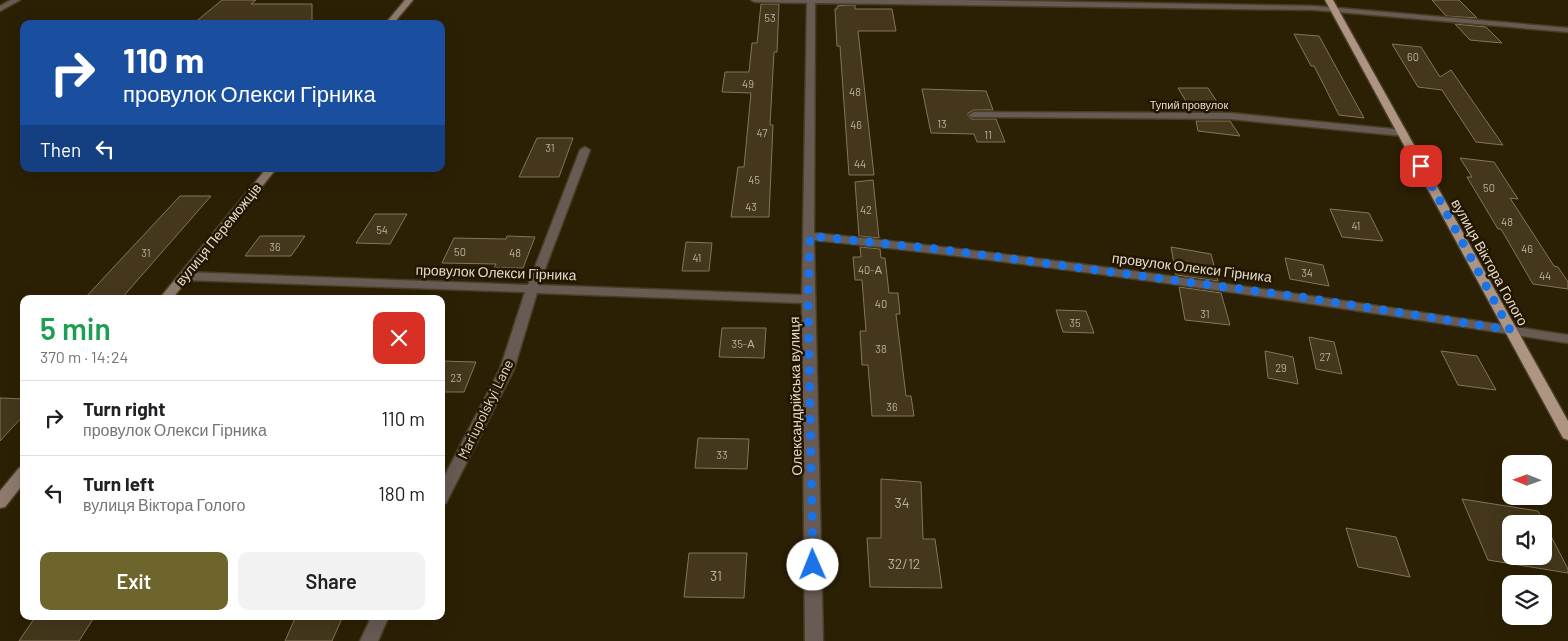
<!DOCTYPE html>
<meta charset="utf-8">
<style>
:root{--surface:#fff;--page:#f2f2f2;--text:#202124;--muted:#757577;--line:#e0e0e0;--accent:#6e652d}
body{margin:0;font-family:Barlow,sans-serif;background:var(--page);color:var(--text);height:100vh;display:flex;flex-direction:column;font-size:19px;white-space:nowrap}
*{box-sizing:border-box;margin:0}
p{font-size:16px;color:var(--muted)}
.icon{flex:none;width:28px;height:28px;fill:none;stroke:currentColor;stroke-width:2;stroke-linecap:round;stroke-linejoin:round}
.map{position:relative;flex:1;overflow:hidden}
.panel{position:absolute;left:20px;top:295px;width:425px;height:325px;display:flex;flex-direction:column;background:var(--surface);border-radius:10px;box-shadow:0 5px 20px #0002}
.panel>*{flex:none}
.banner{position:absolute;left:20px;top:20px;width:425px;height:152px;border-radius:10px;box-shadow:0 5px 20px #0002;background:#1a4fa0;color:#fff;overflow:hidden}
.needle{width:32px;rotate:271deg}
.fabs{position:absolute;left:1502px;top:455px;display:grid;gap:10px}
.fabs a{display:grid;place-items:center;width:50px;height:50px;border-radius:10px;background:var(--surface);box-shadow:0 5px 20px #0002;font-size:25px}
.pin{position:absolute;display:grid;place-items:center;width:42px;height:42px;color:#fff;margin:-21px;border-radius:10px;box-shadow:0 2px 8px #0006}
.me{position:absolute;width:55px;margin:-28px;rotate:359deg;stroke-linejoin:round;filter:drop-shadow(0 0 4px #0008)}
.turn{display:flex;align-items:center;gap:18px;height:105px;padding:0 20px;font-size:22px}
.turn .icon{width:65px;height:65px;stroke-width:2.5}
.turn b{display:block;font-size:35px;line-height:42px}
.then{display:flex;align-items:center;height:48px;padding:0 20px;background:#0003;gap:10px;font-size:19px}
.round{display:grid;place-items:center;flex:none;width:52px;height:52px;border-radius:10px;background:var(--page)}
.overview{display:flex;align-items:center;justify-content:space-between;height:85px;padding:0 20px}
h1{font-size:30px;font-weight:600;line-height:38px;color:#1e9e55}
.cta{display:flex;gap:10px;margin-top:auto;padding:10px 20px}
.cta a{flex:1;height:58px;border-radius:10px;background:var(--accent);color:#fff;font-size:20px;font-weight:600;line-height:58px;text-align:center}
.cta a+a{background:var(--page);color:var(--text)}
ul{padding:0;list-style:none}
li{display:flex;align-items:center;gap:15px;height:75px;padding:0 20px;border-top:1px solid var(--line)}
li div{flex:1}
li b{display:block;font-size:19px}
li em{font-style:normal}
.map>svg:first-child{display:block}
</style>
<div class="map">
<svg width="1568" height="641" viewBox="0 0 1568 641">
<rect width="100%" height="100%" fill="#2c2004"/>
<path fill="#44371b" stroke="#847558" fill-rule="evenodd" d="M222,0H256L251,4H312V24H193Z
M1432,0H1459L1477,18L1446,16Z
M761,4H779L777,52H774L770,125H773L769,217H731L738,167H744L751,93L722,92L725,72H749L752,43H757Z
M847,5H855V9H892L896,31H858L874,175H849L840,46H837L835,9H837V6Z
M1455,24L1486,27L1502,43L1470,40Z
M1294,34L1319,36L1364,118L1339,115L1314,66H1311Z
M1392,44L1421,47L1440,77L1451,70L1503,145L1476,142L1442,90L1418,87Z
M1178,88H1208L1223,111H1192Z
M922,89L986,91L993,110H974L968,113V116L971,119H996L1005,142H977L974,134L931,133Z
M1196,121H1230L1240,136L1198,131Z
M537,138H573L559,177H519Z
M1460,158L1494,162L1518,199L1510,198L1554,266L1558,267L1568,282V289L1533,284L1501,229H1498L1467,177H1472Z
M873,180L879,238L859,236L855,182Z
M180,196H211L121,299H84Z
M1330,209L1369,213L1383,241L1342,237Z
M375,214H407L390,244L356,243Z
M260,236H305L291,256H245Z
M507,236L535,237L523,268H494L496,264L442,263L454,238L506,239Z
M686,242L712,243L709,271H682Z
M860,247L880,249L881,258H885L889,293H898L900,314H896L906,396H911L914,416H872L868,365H862L860,331H866L862,280H855L853,257H861Z
M1171,247L1211,254L1218,281L1176,275Z
M1285,258L1323,265L1329,286L1290,279Z
M1179,287L1221,293L1230,325L1185,320Z
M1056,310L1086,311L1094,333L1063,332Z
M722,328H766L764,358L719,357Z
M1309,337L1334,342L1342,374L1316,369Z
M1265,351L1293,357L1298,384L1268,378Z
M1441,351L1477,356L1496,390L1458,385Z
M441,361L476,362L464,392H441Z
M0,398L24,399V415L0,441Z
M698,438L749,439L747,469L695,468Z
M881,479L921,482L923,539H935L942,588L870,587L867,538H881Z
M1462,499L1538,511L1568,569V573L1488,560ZM1511,524H1544V556H1511Z
M1346,528L1396,537L1410,577L1358,567Z
M689,553H747L744,598L684,597Z
M36,616H95L79,641H19Z
M296,616H343L332,641H285Z"/>
<g fill="none" stroke-linecap="round" stroke-linejoin="round">
<g stroke="#493e24" stroke-width="3">
<path id="street" d="M11,0H20L0,11V6Z
M751,0H962L1315,6L1568,28V32L1315,10L815,3L814,233C1067,259 1317,296 1568,335V343C1317,304 1067,266 814,240L823,641H805L802,303L537,293L514,369L446,503L441,504V483L500,369L525,292L184,280L178,276L184,272L528,285L580,150L585,147L590,150L539,285L802,295L807,3L755,2Z
M974,112L1230,113L1403,130L1408,133L1403,136L1230,119L971,117L969,115Z
M372,616H389L378,641H360Z"/>
</g>
<g stroke="#493e24" stroke-width="3">
<path id="secondary" d="M405,0H413L393,24H385Z
M266,169H276L172,299H159Z
M24,466V483L5,507L0,508V491L19,468Z"/>
</g>
<g stroke="#493e24" stroke-width="3">
<path id="primary" d="M1325,0H1333L1568,421V440L1563,438Z"/>
</g>
<use href="#street" fill="#675b53" fill-rule="evenodd"/>
<use href="#secondary" fill="#8f7b6e" fill-rule="evenodd"/>
<use href="#primary" fill="#ad9483" fill-rule="evenodd"/>
</g>
<g fill="none" stroke-linecap="round" stroke-linejoin="round">
<path stroke="#1a73e8" stroke-width="9" stroke-dasharray="0 16.2" d="M813,565L808,299L810,236L937,249L1301,297L1510,330L1421,166"/>
</g>
<g text-anchor="middle" dominant-baseline="central" stroke-width="5" stroke-linejoin="round" paint-order="stroke">
<g font-size="11" fill="#bab19e">
<text x="770" y="17">53</text>
<text x="1413" y="56">60</text>
<text x="748" y="83">49</text>
<text x="855" y="91">48</text>
<text x="942" y="123">13</text>
<text x="856" y="124">46</text>
<text x="762" y="132">47</text>
<text x="988" y="134">11</text>
<text x="550" y="147">31</text>
<text x="860" y="163">44</text>
<text x="754" y="179">45</text>
<text x="1489" y="187">50</text>
<text x="751" y="206">43</text>
<text x="866" y="209">42</text>
<text x="1507" y="221">48</text>
<text x="1356" y="225">41</text>
<text x="382" y="229">54</text>
<text x="275" y="246">36</text>
<text x="1527" y="248">46</text>
<text x="460" y="251">50</text>
<text x="146" y="252">31</text>
<text x="515" y="252">48</text>
<text x="697" y="257">41</text>
<text x="870" y="269">40-А</text>
<text x="1307" y="272">34</text>
<text x="1545" y="275">44</text>
<text x="881" y="303">40</text>
<text x="1205" y="313">31</text>
<text x="1075" y="322">35</text>
<text x="743" y="343">35-А</text>
<text x="881" y="348">38</text>
<text x="1325" y="356">27</text>
<text x="1281" y="367">29</text>
<text x="456" y="377">23</text>
<text x="892" y="406">36</text>
<text x="722" y="454">33</text>
</g>
<g font-size="11" fill="#e2daca" stroke="#231600">
<text x="1189" y="104">Тупий провулок</text>
</g>
<g font-size="14" fill="#e2daca" stroke="#231600">
<text transform="translate(218 234) rotate(-51)">вулиця Переможців</text>
<text transform="translate(1490 262) rotate(61)">вулиця Віктора Голого</text>
<text transform="translate(1192 267) rotate(7)">провулок Олекси Гірника</text>
<text transform="translate(496 272) rotate(2)">провулок Олекси Гірника</text>
<text transform="translate(795 396) rotate(-91)">Олександрійська вулиця</text>
<text transform="translate(485 409) rotate(-64)">Mariupolskyi Lane</text>
</g>
<g font-size="14" fill="#bab19e">
<text x="902" y="502">34</text>
<text x="904" y="563">32/12</text>
<text x="716" y="575">31</text>
</g>
</g>
</svg>
<div class="fabs">
<a><svg class="needle" viewBox="-14 -14 28 28"><path d="M0-13l5 13h-10z" fill="#e53935"/><path d="M0 13l5-13h-10z" fill="#757577"/></svg></a>
<a><svg class="icon" aria-label="sound" viewBox="0 0 24 24"><path d="M4 9h4l5-4v14l-5-4H4zM17 9q2 3 0 6"/></svg></a>
<a><svg class="icon" aria-label="layers" viewBox="0 0 24 24"><path d="M12 4l9 5-9 5-9-5zM3 14l9 5 9-5"/></svg></a>
</div>
<div class="pin" style="left:1421px;top:166px;background:#d93025"><svg class="icon" aria-label="arrive" viewBox="0 0 24 24"><path d="M6 21V4h12l-3 4 3 4H6"/></svg></div>
<svg class="me" style="left:813px;top:565px" viewBox="-20 -20 40 40"><circle r="19" fill="#fff"/><path d="M0-13L10 11 0 6-10 11z" fill="#1a73e8"/></svg>
<div class="banner">
<div class="turn"><svg class="icon" aria-label="right" viewBox="0 0 24 24"><path d="M7 20v-9h11M14 6l5 5-5 5"/></svg><div><b>110 m</b>провулок Олекси Гірника</div></div>
<div class="then">Then<svg class="icon" aria-label="left" viewBox="0 0 24 24"><path d="M17 20v-9H6M10 6l-5 5 5 5"/></svg></div>
</div>
<section class="panel">
<div class="overview"><div><h1>5 min</h1><p>370 m · 14:24</p></div><a class="round" style="background:#d93025;color:#fff"><svg class="icon" aria-label="close" viewBox="0 0 24 24"><path d="M6 6l12 12M18 6L6 18"/></svg></a></div>
<ul>
<li><svg class="icon" aria-label="right" viewBox="0 0 24 24"><path d="M7 20v-9h11M14 6l5 5-5 5"/></svg><div><b>Turn right</b><p>провулок Олекси Гірника</p></div><em>110 m</em></li>
<li><svg class="icon" aria-label="left" viewBox="0 0 24 24"><path d="M17 20v-9H6M10 6l-5 5 5 5"/></svg><div><b>Turn left</b><p>вулиця Віктора Голого</p></div><em>180 m</em></li>
</ul>
<div class="cta"><a>Exit</a><a>Share</a></div>
</section>
</div>
